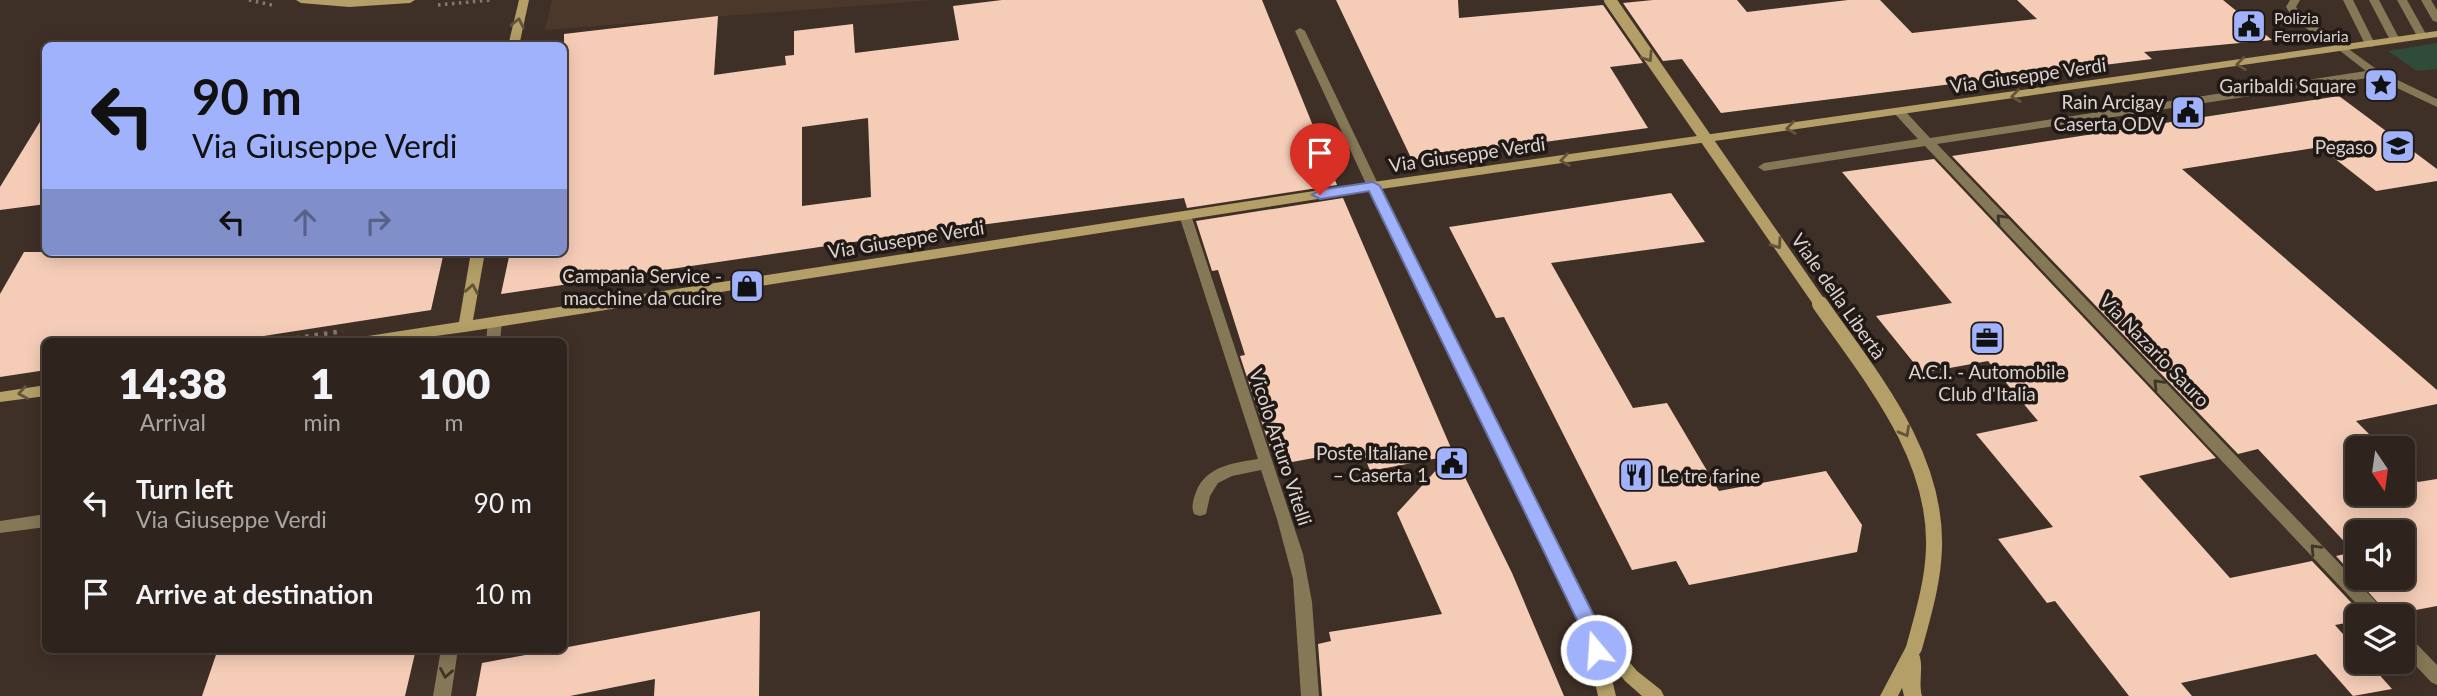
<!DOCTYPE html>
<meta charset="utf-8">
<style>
:root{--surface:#2f241d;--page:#3b302a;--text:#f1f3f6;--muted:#a7a4a4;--line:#4a413b}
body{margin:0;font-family:Lato,sans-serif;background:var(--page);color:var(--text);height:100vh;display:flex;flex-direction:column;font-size:26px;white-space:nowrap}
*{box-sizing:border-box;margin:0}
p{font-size:23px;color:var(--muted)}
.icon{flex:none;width:38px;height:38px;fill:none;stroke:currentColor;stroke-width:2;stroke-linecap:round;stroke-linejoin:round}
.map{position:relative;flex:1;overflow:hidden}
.sheet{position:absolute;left:42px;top:338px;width:525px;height:315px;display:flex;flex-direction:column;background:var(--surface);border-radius:10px;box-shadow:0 4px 18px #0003,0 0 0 2px var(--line)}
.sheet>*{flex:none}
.banner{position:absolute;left:42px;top:42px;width:525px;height:214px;border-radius:10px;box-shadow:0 4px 18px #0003,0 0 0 2px var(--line);background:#a1b2fd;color:#111;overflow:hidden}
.needle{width:46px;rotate:167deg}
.tools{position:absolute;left:2345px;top:436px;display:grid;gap:14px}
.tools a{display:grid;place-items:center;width:70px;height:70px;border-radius:10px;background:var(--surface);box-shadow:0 4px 18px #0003,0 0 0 2px var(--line);font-size:35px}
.pin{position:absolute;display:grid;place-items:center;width:60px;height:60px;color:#fff;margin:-72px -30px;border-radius:50% 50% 50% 0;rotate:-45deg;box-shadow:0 0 7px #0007}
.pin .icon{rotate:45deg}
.me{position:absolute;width:77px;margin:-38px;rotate:342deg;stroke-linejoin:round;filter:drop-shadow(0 0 5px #0008)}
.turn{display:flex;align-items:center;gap:24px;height:147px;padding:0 35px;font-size:32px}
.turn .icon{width:91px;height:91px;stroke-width:2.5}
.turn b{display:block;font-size:49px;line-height:60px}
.lanes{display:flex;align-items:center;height:66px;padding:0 35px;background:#0003;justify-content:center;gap:35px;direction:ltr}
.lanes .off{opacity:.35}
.eta{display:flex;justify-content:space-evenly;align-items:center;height:119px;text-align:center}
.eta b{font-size:42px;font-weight:800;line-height:49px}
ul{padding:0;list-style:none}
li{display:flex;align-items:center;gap:21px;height:91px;padding:0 35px}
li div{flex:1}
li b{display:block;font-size:26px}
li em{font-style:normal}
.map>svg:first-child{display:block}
</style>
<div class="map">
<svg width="2437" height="696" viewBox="0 0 2437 696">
<rect width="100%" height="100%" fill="#3f3027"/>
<path fill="#4c372b" d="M552,0H934L545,30Z"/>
<path fill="#2f4c3a" d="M2437,43V69L2417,71L2388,51Z"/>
<path fill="#f5cdb7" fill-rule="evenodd" d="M1002,0H1262L1337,185L1187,208L1184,198L874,239L501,294L510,252H564V34L718,16L714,75L786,65L785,56L794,55V31L853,24L855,53L959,40L953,6ZM868,118L871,197L802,206V127Z
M1336,0H1458L1459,18L1603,5L1643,63L1610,67L1648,128L1412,160Z
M1653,0H1737L1747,12L1848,0H1880L1912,33L2037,19L2017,0H2223L2272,40L2144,52L2152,59L1721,113L1682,59L1663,61L1623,3Z
M2339,96L2437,169V181L2376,191L2320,147L2182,169L2437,390V404L2356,421L2383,448H2357V494H2403V467L2418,482L2437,479V606L2389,615L2336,556L2354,552L2258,449L2238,454L1952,156ZM2357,532H2403V578H2357Z
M46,112V204L0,210V187Z
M1934,159L2216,458L2139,476L2230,578L2312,561L2364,616H2357V621L2335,625L2357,650V662H2368L2392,689L2353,696L2316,654L2181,683L2192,696H2129L2055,601L2047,603L1998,539L2053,527L1976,434L2038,421L1988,361L1922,373L1876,316L1952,303L1842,172Z
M1671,193L1705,242L1551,263L1633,408L1667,403L1719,491L1826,471L1862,525L1857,552L1689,585L1676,561L1632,570L1504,317L1496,318L1449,227Z
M1343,198L1454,455L1512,573L1564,696H1322L1318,644L1331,641L1329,632L1442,614L1397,513L1449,456L1370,471L1362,449L1276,465L1240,356L1245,355L1218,270L1212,271L1196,221Z
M24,252H444L431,310L231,341H46V370L0,377V294Z
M760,611L759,696H654L655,679L570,696H476L482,663Z
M218,649H416L405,696H202Z"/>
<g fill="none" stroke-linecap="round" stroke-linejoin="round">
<path stroke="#857871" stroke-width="3.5" stroke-dasharray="2.5 4.5" stroke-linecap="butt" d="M249,0L276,6
M438,5L491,0"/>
<path stroke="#857871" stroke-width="4.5" stroke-dasharray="3.5 6" stroke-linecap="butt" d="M277,341L343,331"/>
<path fill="#857856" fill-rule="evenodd" d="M2290,0H2300L2296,7L2303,17L2347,46V50H2339L2295,21L2286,7Z
M2343,0H2353L2375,44L2374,46L2370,47L2365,44Z
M2369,0H2379L2400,40L2399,42H2391Z
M2397,0H2407L2427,36L2426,38H2418Z
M2421,0H2431L2437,10V22L2433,21Z"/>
<path fill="#857856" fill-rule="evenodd" d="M1300,28L1305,31L1379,186L1377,189L1373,190L1367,186L1295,31Z
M2343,45L2379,71L2437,99V107L2374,77L1937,144L2385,611L2387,616H2368L1925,146L1764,171L1758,167L1764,163L1918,139L1894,113L1900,109L1904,110L1930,138L2366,71L2339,50L2337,48Z
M1185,211L1191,215L1303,554L1312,602L1319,696H1301L1293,579L1277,519L1261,470L1232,476L1218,483L1210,496L1206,514L1200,516L1194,514C1191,507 1193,500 1196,492C1206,466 1233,463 1258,459L1179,215Z
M495,317L502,322L500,341H486L488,322Z
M46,514V527L0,533V521Z
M2403,634L2409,636L2437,665V685L2431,682L2403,652Z
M441,649H458L451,696H433Z"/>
<path fill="#b39f67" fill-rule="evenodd" d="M296,0H415L410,3L349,7L301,3Z
M519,0H529L519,46H508Z
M2437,31V37L1381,189L1598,625L1637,671L1661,690L1664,696H1642L1625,681L1607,659L1616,696H1598L1583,628L1369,191L465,332L399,341H361L368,336L459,322L471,252H485L473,320L1373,182Z
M46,385V396L0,402V392Z
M1914,640L1920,643L1922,648L1919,654C1924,667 1918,682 1922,696H1904L1902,688L1898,696H1880L1908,643Z"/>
<path stroke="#b39f67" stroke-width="12" d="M1610,0L1821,305"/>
<path stroke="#b39f67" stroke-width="16" d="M1820,304C1870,376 1937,454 1934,548C1933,582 1923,615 1914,648"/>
</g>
<defs><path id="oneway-chevron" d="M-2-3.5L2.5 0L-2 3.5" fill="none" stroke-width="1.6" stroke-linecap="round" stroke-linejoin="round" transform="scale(1.75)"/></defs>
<g stroke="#62553a">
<use href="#oneway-chevron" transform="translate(518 23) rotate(-78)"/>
<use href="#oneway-chevron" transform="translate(1648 57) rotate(56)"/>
<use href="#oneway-chevron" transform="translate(2241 64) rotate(172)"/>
<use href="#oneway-chevron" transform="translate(2016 96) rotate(172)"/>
<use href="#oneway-chevron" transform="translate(1791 128) rotate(172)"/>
<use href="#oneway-chevron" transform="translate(1565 160) rotate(172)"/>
<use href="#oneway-chevron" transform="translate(1777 244) rotate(55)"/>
<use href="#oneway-chevron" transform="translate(472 289) rotate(-80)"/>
<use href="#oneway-chevron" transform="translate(23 393) rotate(171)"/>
<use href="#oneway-chevron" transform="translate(1905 432) rotate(61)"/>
</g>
<g stroke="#3e3629">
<use href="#oneway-chevron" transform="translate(2001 219) rotate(-134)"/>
<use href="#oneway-chevron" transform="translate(2158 384) rotate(-134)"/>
<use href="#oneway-chevron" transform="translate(2315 549) rotate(-134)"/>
<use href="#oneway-chevron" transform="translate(446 673) rotate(100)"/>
</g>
<path fill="#a1b2fd" stroke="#6974a4" stroke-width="2" d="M1373,182L1380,186L1597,622L1606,650L1603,657L1596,659L1589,657L1581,628L1369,191L1320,199L1312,195L1320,190Z"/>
<defs>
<g id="civic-square" transform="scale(1.75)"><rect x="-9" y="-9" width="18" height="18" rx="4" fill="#a1b2fd" stroke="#201916"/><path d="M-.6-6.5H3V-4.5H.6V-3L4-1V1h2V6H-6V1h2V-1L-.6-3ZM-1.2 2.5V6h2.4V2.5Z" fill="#111"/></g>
<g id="sight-square" transform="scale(1.75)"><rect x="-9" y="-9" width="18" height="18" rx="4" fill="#a1b2fd" stroke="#201916"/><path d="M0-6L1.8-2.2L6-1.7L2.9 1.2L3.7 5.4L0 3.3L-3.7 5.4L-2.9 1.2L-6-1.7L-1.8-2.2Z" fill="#111"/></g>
<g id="university-square" transform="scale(1.75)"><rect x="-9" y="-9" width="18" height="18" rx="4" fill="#a1b2fd" stroke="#201916"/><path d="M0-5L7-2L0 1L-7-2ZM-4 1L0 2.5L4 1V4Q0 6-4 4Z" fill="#111"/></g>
<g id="shop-square" transform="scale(1.75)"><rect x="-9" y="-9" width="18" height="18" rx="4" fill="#a1b2fd" stroke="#201916"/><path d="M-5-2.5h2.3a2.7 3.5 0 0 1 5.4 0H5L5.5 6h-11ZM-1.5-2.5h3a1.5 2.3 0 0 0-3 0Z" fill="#111"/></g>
<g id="office-square" transform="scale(1.75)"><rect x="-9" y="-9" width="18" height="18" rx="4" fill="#a1b2fd" stroke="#201916"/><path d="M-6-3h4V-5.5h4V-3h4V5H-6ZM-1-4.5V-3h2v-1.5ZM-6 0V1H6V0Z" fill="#111"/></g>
<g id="restaurant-square" transform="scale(1.75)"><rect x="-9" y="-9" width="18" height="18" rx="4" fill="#a1b2fd" stroke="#201916"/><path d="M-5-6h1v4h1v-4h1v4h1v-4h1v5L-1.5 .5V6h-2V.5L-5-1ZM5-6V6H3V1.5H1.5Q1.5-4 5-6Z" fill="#111"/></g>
</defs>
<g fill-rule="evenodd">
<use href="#civic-square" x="2249" y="26"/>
<use href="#sight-square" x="2381" y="85"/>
<use href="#civic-square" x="2188" y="112"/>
<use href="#university-square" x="2398" y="146"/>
<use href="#shop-square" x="747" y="286"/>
<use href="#office-square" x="1987" y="338"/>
<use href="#civic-square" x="1452" y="463"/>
<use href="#restaurant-square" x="1636" y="475"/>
</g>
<g text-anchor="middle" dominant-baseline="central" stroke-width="7" stroke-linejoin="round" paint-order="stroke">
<g font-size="16" fill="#ddd3ce" stroke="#201916" text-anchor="start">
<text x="2274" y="17">Polizia<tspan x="2274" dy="18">Ferroviaria</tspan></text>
</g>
<g font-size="19" fill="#ddd3ce" stroke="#201916">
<text transform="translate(2028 75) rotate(-8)">Via Giuseppe Verdi</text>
<text transform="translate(1467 154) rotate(-8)">Via Giuseppe Verdi</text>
<text transform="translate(906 239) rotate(-9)">Via Giuseppe Verdi</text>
<text transform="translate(1839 296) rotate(55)">Viale della Libertà</text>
<text transform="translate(2155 350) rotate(46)">Via Nazario Sauro</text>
<text transform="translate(1281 447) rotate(72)">Vicolo Arturo Vitelli</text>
</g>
<g font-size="19" fill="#ddd3ce" stroke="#201916" text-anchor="end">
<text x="2356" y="85">Garibaldi Square</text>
<text x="2164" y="101">Rain Arcigay<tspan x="2164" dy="22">Caserta ODV</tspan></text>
<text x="2374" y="146">Pegaso</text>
<text x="722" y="275">Campania Service -<tspan x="722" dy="22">macchine da cucire</tspan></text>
<text x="1987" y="371" text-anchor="middle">A.C.I. - Automobile<tspan x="1987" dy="22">Club d'Italia</tspan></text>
<text x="1428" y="452">Poste Italiane<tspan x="1428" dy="22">– Caserta 1</tspan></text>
<text x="1660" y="475" text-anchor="start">Le tre farine</text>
</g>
</g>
</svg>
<div class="tools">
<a><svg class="needle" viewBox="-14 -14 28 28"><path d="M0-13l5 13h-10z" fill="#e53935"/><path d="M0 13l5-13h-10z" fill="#a7a4a4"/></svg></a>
<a><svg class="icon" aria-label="sound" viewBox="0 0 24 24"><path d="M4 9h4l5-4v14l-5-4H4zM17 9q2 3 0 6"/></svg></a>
<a><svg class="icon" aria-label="layers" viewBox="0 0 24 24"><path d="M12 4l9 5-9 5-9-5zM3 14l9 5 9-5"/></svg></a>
</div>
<div class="pin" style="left:1320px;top:195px;background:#d93025"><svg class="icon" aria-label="arrive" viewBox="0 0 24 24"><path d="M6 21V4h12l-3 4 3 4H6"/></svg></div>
<svg class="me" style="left:1596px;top:650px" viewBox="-20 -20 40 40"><circle r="17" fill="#a1b2fd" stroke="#fff" stroke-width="3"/><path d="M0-11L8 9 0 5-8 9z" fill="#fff"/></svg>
<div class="banner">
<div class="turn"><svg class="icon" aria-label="left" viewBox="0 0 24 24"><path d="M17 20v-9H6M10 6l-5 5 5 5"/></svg><div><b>90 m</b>Via Giuseppe Verdi</div></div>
<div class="lanes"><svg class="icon" aria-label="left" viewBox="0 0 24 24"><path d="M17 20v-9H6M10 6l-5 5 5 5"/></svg><svg class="icon off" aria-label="ahead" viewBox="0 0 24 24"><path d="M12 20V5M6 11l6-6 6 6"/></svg><svg class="icon off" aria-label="right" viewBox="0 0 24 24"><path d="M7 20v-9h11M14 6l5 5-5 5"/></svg></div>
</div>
<section class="sheet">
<div class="eta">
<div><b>14:38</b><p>Arrival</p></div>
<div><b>1</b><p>min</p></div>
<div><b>100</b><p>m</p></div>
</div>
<ul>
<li><svg class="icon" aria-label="left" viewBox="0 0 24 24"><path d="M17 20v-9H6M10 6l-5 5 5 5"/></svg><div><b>Turn left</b><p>Via Giuseppe Verdi</p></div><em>90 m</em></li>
<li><svg class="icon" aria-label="arrive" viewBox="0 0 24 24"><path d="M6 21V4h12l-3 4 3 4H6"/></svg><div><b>Arrive at destination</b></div><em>10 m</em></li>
</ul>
</section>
</div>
